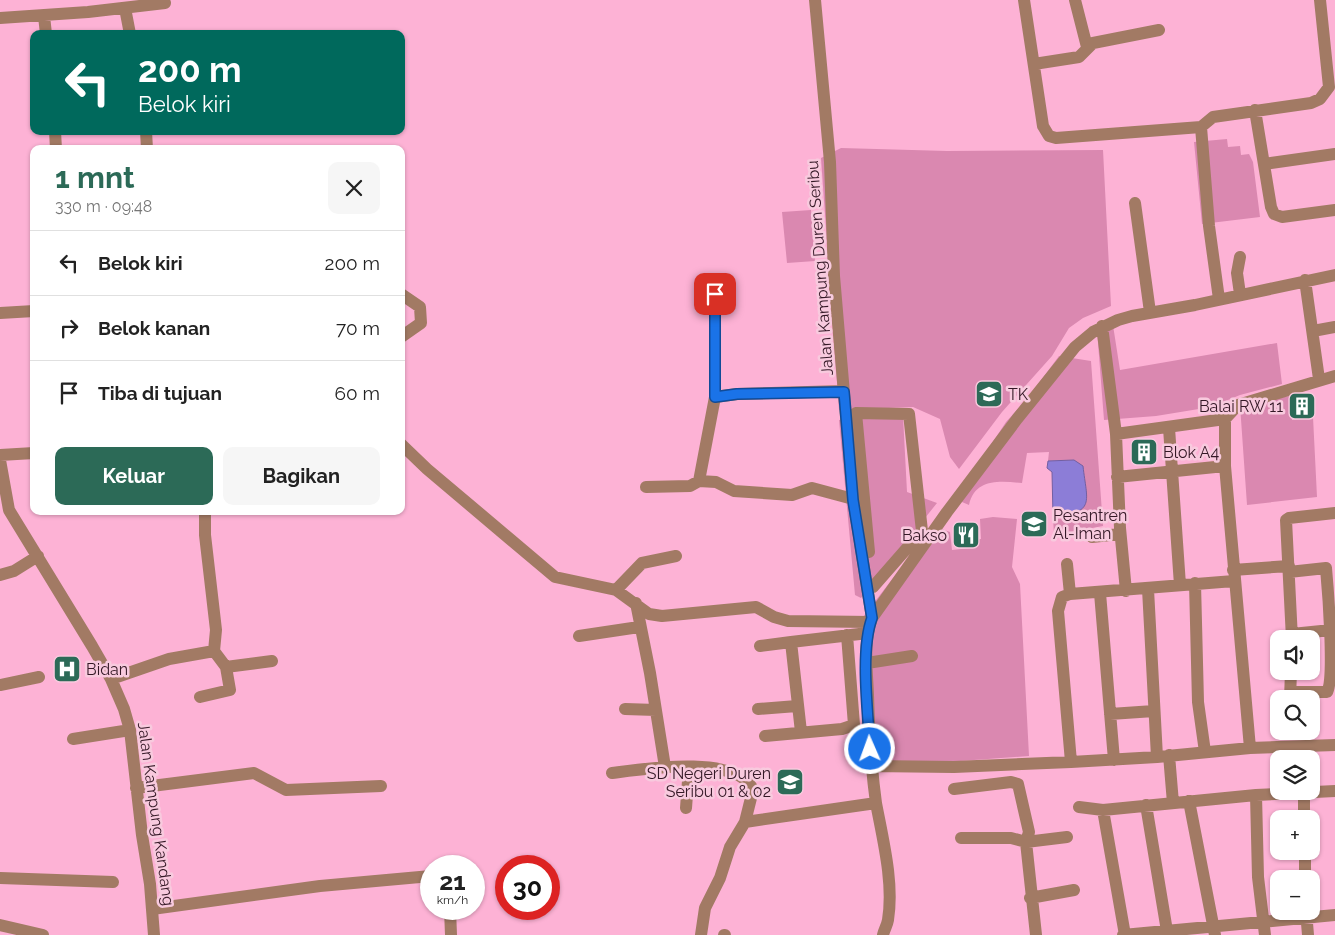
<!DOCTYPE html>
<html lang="id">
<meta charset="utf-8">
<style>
:root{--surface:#fff;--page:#f6f6f6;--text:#222;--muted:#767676;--line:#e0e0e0;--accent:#2c6a57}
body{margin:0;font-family:Raleway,sans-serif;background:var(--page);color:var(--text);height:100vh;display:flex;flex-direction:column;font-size:19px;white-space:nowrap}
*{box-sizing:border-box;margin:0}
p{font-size:16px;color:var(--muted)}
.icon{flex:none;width:28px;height:28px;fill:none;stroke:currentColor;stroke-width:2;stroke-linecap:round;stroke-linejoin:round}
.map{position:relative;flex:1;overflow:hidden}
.drawer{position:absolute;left:30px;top:145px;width:375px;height:370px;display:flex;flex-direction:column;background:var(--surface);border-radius:10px;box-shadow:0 1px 4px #0004}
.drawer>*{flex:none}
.top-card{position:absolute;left:30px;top:30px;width:375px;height:105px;border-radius:10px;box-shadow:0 1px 4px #0004;background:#00695c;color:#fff;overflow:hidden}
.tools{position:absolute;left:1270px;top:630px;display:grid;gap:10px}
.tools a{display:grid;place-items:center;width:50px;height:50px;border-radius:10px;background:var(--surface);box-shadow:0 1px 4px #0004;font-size:25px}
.speed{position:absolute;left:420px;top:855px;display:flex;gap:10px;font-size:25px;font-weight:700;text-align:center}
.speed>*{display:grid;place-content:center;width:65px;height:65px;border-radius:50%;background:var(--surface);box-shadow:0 1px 4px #0004;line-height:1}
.speed small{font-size:12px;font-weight:400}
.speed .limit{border:8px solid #d22;background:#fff;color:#111}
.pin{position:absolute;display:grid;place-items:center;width:42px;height:42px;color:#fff;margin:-21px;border-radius:10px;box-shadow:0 2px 8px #0006}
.me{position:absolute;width:55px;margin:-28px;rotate:358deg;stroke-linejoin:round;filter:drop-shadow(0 0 4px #0008)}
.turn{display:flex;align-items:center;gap:18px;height:105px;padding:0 25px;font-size:22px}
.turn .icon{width:65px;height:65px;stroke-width:2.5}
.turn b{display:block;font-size:35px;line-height:42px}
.round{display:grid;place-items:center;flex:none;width:52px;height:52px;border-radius:10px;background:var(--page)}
.headline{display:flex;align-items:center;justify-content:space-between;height:85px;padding:0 25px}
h1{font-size:30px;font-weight:700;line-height:38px;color:var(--accent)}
.button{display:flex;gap:10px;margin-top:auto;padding:10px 25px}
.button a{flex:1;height:58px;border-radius:10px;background:var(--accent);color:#fff;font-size:20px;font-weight:700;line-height:58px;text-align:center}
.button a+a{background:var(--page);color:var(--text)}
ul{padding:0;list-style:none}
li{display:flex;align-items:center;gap:15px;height:65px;padding:0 25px;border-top:1px solid var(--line)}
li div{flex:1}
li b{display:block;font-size:19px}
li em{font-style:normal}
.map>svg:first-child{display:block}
</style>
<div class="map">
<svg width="1335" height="935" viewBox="0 0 1335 935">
<rect width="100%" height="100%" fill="#fdb2d5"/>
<path fill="#da88b0" d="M1227,139L1228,147L1240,146L1241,155L1249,154L1253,162L1260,217L1202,224L1194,142Z
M841,148L947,151L1103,150L1111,306L1083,318L1069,328L1052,356L1002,412L959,469L950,457L940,419L913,407L839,410L821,158Z
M811,210L815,261L787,263L782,212Z
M1112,319L1120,370L1277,343L1282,384L1240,395L1211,407L1156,416L1104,420L1097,330Z
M1059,356L1091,361L1103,526L1054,535L1053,516L1076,515L1074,460L1048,461L1049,452L1027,453L1022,483C1000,481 975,478 969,505L955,499L1006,422L1027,399Z
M1290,396L1292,420L1313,417L1317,497L1247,505L1240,405Z
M903,416L907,492L937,503L861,598L855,595L839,420Z
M993,517L1017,519L1012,567L1020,584L1029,756L947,762L869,761L860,621L933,526L950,532L952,550L970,548V540L981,539L980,519Z"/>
<path fill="#8c7dd7" stroke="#725fa2" d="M1074,460L1083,466C1087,502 1096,513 1053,516L1052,472L1047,468L1048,461Z"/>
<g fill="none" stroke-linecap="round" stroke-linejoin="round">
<path stroke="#a27a64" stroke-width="12" d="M1024,0L1043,126L1049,136L1056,138L1201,127L1213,117L1311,103L1320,99L1329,87L1320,0
M1075,0L1087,47
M125,8L130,34
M44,16L46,34
M0,18L88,12L165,3
M1034,64L1079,57L1093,43L1159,30
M1255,110L1271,207L1274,214L1282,217L1335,210
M1201,127L1209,226L1219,299
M55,131L56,149
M146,131L147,149
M1264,164L1335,154
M1135,203L1150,312
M1240,257L1237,273L1240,294
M1305,280L1319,379
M401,294L420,307L421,323L401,337
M715,294V397
M0,313L34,311
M1102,326L1116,434L1120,528L1126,591
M1313,331L1335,327
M1225,419V466L1250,748
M1169,428L1180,585
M1116,434L1225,419L1238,405L1335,376
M401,444L427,469L555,577L616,590L649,614L662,616L756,607L774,617L788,621L871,622
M0,455L34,453
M0,460L9,510L92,646L111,679L124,709L130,730L142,835L150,884L154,935
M1117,477L1225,466
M699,481L716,482L734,491L792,495L812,488L853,499
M646,487L690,486L699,481L715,397L737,394L844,391
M1092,537L1120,534
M869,552L856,413L909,414L922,531L873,587
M1067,564L1070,594
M1233,570L1289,566
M1289,572L1326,568C1328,590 1335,679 1327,692H1291
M0,575L14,571L38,556
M1195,583L1198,702L1205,752
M1148,589L1157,757
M616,590L642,563L676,556
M1100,593L1114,760
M636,603L650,673L665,767
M872,618L947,512L1017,419L1075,347L1093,332L1118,320L1132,316L1195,305L1335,275
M1292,634L1331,630
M579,636L639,627
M1292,639L1286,520L1289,518L1335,513
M760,646L791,642
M867,663L912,656
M226,667L272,661
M111,679L169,659L214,651L216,630L205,535V511
M0,685L39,677
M200,697L230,690L226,667L214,651
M1290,699L1291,671
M625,709L656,710
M758,709L797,706
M1110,714L1154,711
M801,732L791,642L868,633
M765,736L842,729L854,725L847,635
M73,739L130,730
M1169,755L1173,803
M1071,762L1058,611L1062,597L1070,594L1234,581
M870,766L954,767L1071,762L1157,757L1250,748L1335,745
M612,773C643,769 738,754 753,790L745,822L730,847L720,878L705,908L701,935
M136,788L254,773L286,790L381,786
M954,789L1011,782L1018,784L1029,832L1026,842L1067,837
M1304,793V819
M1256,795L1258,877L1265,935
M1189,801L1215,935
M876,803C883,840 894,883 888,920C887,926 884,930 883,935
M1146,805L1167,931
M1079,807L1103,810L1256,795L1335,791
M686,808L689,767
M1103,810L1125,935
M745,822L876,803C871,767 869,731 868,695C867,670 863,641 872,618L853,499L834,276L830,162L815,0
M961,838H1011L1026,842L1036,935
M1305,851V879
M0,878L113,882
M1030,898L1074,890
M152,909L320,886L431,876
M450,909L451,935
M1306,911L1308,935
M0,925L43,935
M724,935H725
M1123,935L1335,915"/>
</g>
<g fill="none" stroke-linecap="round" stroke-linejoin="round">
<g stroke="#114b97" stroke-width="12">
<path id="route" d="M715,294V397L737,394L844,392L853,500L872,618C860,651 868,712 870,749"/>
</g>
<use href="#route" stroke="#1a73e8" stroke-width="9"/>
</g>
<defs>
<g id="school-square" transform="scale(1.4375)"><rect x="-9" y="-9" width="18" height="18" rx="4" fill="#2c6a57" stroke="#f8cade"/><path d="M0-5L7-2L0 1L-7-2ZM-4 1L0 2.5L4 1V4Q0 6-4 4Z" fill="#fff"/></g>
<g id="building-square" transform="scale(1.4375)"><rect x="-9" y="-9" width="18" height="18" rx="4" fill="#2c6a57" stroke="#f8cade"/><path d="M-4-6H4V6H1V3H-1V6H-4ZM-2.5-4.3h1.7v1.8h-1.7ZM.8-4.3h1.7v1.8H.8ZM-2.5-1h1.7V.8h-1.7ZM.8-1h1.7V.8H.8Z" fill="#fff"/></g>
<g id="restaurant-square" transform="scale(1.4375)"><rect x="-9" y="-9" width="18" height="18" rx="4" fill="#2c6a57" stroke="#f8cade"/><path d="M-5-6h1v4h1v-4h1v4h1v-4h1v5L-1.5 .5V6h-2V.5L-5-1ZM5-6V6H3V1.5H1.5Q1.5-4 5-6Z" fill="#fff"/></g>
<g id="hospital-square" transform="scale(1.4375)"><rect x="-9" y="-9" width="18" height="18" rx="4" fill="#2c6a57" stroke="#f8cade"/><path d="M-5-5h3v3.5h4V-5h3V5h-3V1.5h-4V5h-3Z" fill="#fff"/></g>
</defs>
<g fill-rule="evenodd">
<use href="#school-square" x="989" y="394"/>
<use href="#building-square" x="1302" y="406"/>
<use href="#building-square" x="1144" y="452"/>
<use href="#school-square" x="1034" y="524"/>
<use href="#restaurant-square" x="966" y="535"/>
<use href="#hospital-square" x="67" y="669"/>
<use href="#school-square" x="790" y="782"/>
</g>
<g text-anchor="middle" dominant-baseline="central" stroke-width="5" stroke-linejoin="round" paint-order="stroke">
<g font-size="16" fill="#341826" stroke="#f8cade">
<text transform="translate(820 268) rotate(-94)">Jalan Kampung Duren Seribu</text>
<text transform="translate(156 814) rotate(82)">Jalan Kampung Kandang</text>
</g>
<g font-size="16" fill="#341826" stroke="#f8cade" text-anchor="start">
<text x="1008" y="394">TK</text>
<text x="1283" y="406" text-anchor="end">Balai RW 11</text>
<text x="1163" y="452">Blok A4</text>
<text x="1053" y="515">Pesantren<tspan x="1053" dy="18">Al-Iman</tspan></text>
<text x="947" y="535" text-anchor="end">Bakso</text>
<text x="86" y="669">Bidan</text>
<text x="771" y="773" text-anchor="end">SD Negeri Duren<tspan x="771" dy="18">Seribu 01 &amp; 02</tspan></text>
</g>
</g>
</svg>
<div class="tools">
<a><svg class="icon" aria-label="sound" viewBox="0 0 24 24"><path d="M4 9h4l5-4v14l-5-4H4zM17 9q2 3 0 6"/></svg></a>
<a><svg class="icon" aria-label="search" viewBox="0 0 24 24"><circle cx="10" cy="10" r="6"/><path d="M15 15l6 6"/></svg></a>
<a><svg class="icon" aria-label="layers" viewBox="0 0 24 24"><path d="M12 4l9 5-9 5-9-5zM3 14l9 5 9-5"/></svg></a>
<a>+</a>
<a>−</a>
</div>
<div class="speed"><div>21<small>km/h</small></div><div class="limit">30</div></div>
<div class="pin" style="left:715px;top:294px;background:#d93025"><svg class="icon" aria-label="arrive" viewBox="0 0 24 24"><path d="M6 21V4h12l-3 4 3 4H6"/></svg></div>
<svg class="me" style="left:870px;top:749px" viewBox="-20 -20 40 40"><circle r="17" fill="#1a73e8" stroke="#fff" stroke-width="3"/><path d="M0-11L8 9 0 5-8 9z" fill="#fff"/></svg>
<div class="top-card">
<div class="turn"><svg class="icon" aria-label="left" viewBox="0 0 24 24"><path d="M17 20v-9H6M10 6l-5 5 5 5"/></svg><div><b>200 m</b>Belok kiri</div></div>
</div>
<section class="drawer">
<div class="headline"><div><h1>1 mnt</h1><p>330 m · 09:48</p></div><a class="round"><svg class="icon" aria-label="close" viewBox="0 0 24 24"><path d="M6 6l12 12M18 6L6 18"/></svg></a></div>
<ul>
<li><svg class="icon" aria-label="left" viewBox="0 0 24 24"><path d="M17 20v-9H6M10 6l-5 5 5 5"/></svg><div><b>Belok kiri</b></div><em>200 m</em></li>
<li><svg class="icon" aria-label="right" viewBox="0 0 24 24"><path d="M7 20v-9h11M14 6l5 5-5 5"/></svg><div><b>Belok kanan</b></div><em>70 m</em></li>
<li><svg class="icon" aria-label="arrive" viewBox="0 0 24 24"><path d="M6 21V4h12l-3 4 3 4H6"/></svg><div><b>Tiba di tujuan</b></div><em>60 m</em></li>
</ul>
<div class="button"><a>Keluar</a><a>Bagikan</a></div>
</section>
</div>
